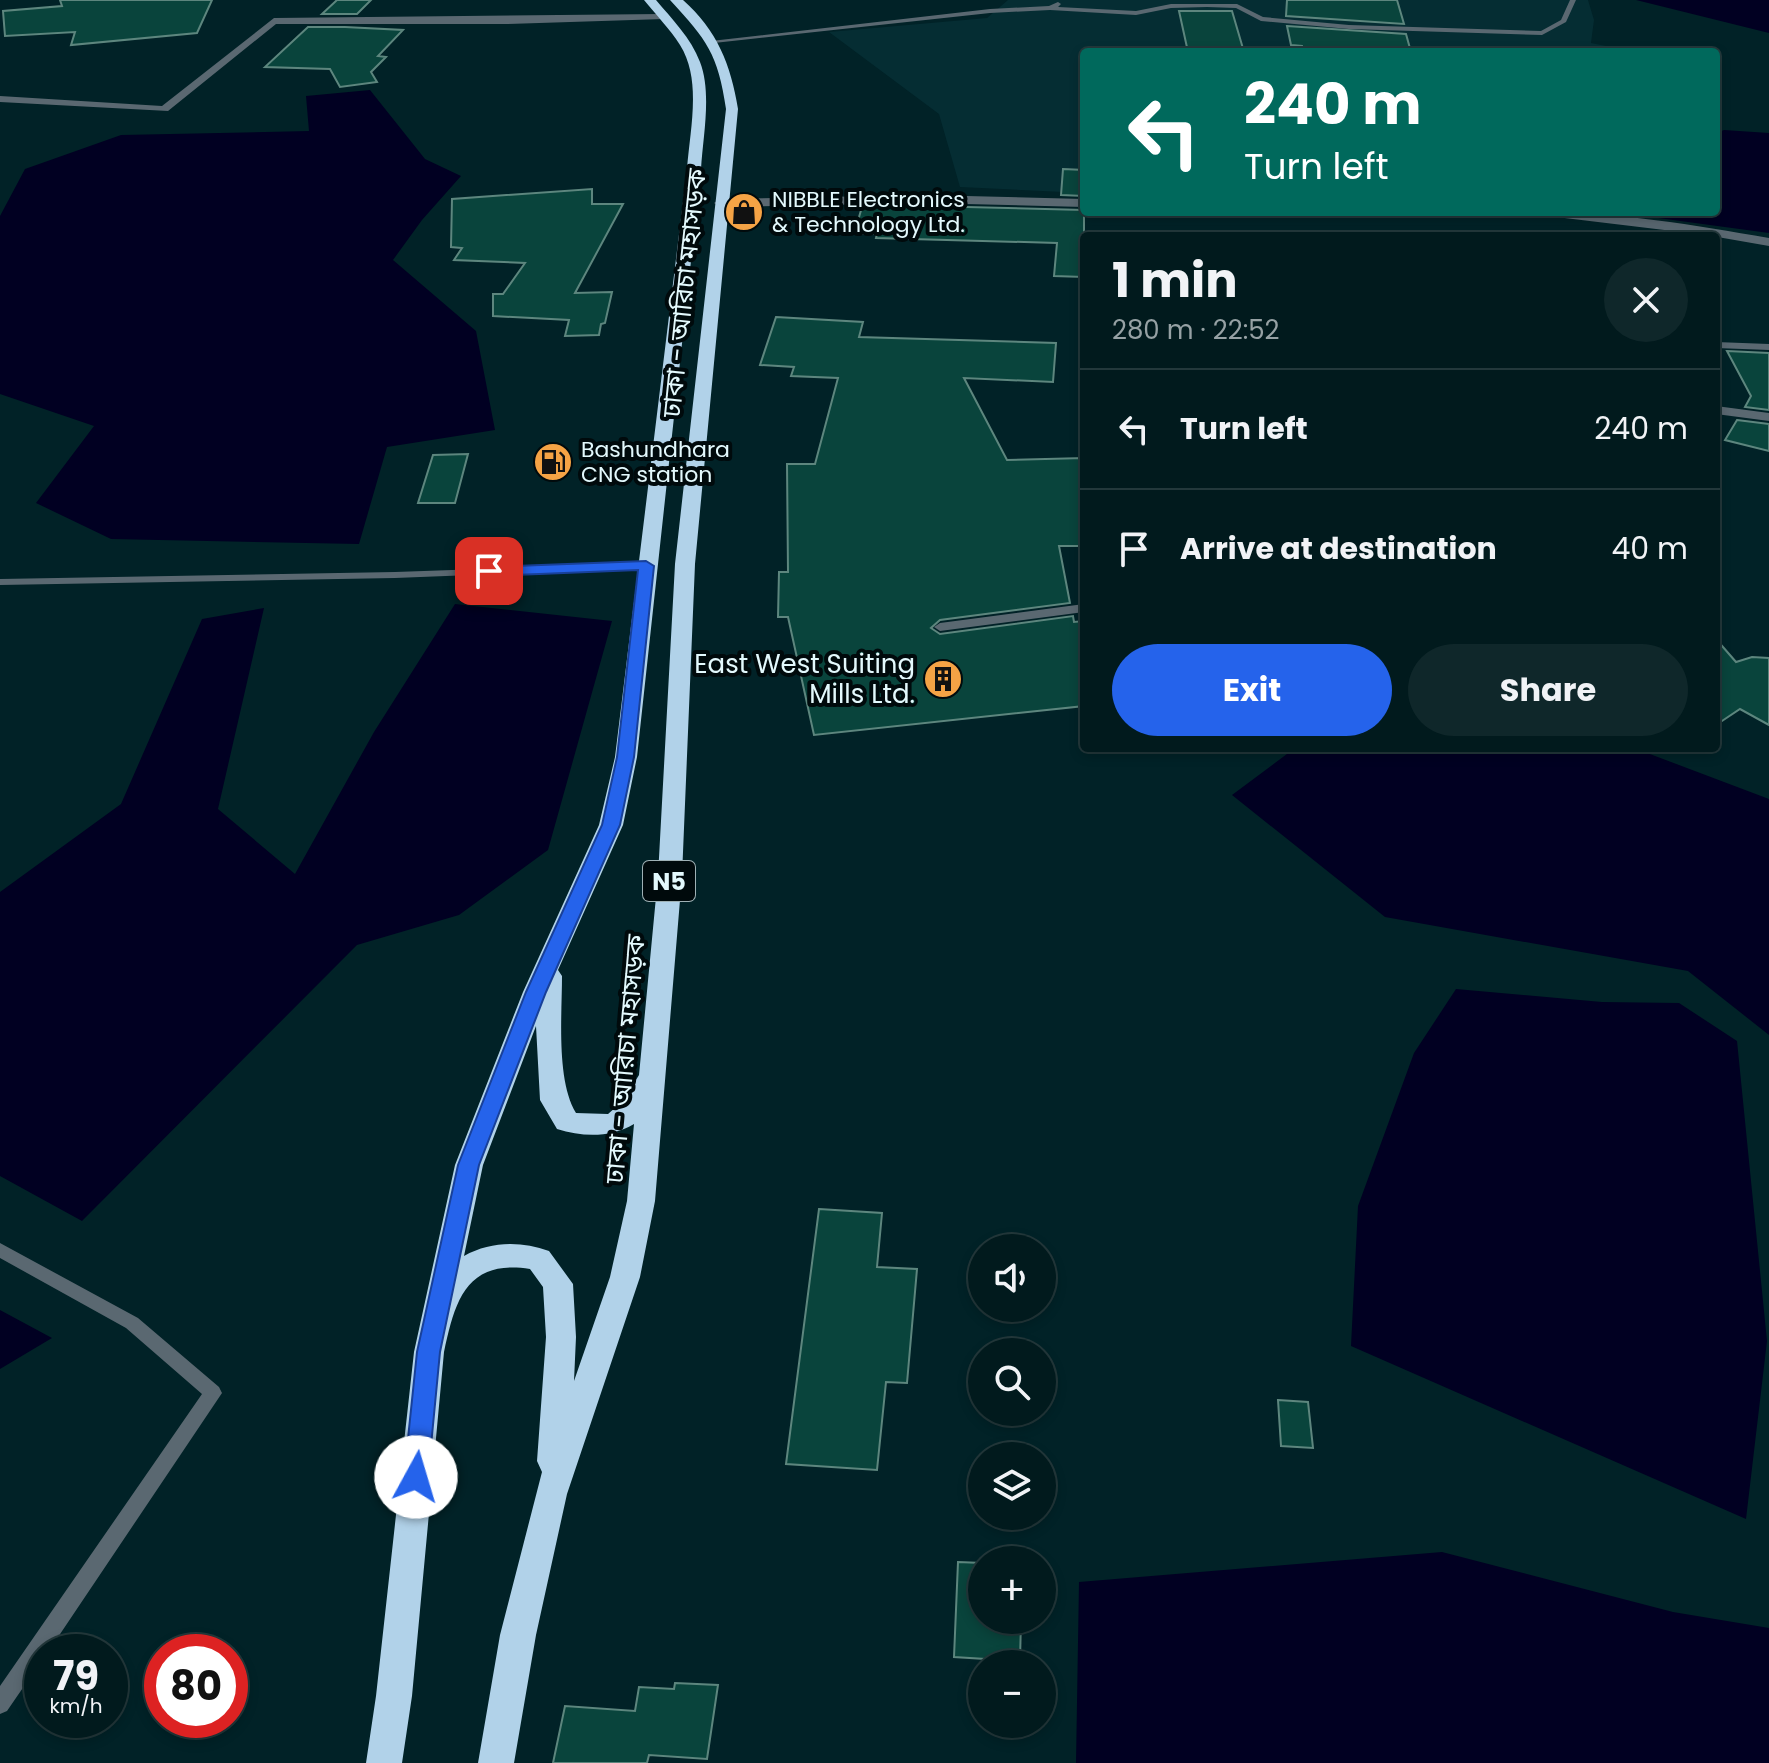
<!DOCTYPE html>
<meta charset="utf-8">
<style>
:root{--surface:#011a1d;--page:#0f272a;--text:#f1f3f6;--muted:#96a1a4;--line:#23383b;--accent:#2563eb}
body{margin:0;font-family:Poppins,"Noto Sans Bengali",sans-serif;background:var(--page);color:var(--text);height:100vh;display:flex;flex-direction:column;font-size:30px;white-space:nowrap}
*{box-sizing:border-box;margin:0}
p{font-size:26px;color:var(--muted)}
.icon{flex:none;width:44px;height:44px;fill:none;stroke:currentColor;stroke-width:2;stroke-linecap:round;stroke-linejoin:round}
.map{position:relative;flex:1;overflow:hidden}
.sheet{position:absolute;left:1080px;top:232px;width:640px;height:520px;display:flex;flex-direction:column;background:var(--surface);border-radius:8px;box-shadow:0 4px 12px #0003,0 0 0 2px var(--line)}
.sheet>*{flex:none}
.top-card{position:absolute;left:1080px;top:48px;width:640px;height:168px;border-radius:8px;box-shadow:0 4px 12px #0003,0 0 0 2px var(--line);background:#00695c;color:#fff;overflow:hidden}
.fabs{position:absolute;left:968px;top:1234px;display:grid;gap:16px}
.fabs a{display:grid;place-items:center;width:88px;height:88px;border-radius:50%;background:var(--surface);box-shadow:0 4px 12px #0003,0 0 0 2px var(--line);font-size:40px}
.speed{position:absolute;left:24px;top:1634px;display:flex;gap:16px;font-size:40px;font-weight:700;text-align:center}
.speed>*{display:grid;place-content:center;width:104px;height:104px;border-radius:50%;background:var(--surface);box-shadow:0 4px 12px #0003,0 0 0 2px var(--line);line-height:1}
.speed small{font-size:20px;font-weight:400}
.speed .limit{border:12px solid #d22;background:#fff;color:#111}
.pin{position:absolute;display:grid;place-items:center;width:68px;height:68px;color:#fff;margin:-34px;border-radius:16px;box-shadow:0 4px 12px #0006}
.me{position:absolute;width:88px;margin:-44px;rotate:6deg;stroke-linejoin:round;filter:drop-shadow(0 0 6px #0008)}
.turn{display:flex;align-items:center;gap:28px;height:168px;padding:0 32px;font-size:36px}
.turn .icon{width:104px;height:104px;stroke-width:2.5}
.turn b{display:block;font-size:56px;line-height:68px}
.round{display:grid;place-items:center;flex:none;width:84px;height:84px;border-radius:42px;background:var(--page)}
.headline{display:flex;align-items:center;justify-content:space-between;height:136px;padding:0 32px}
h1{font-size:48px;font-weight:700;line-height:60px}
.primary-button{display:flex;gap:16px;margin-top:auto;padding:16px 32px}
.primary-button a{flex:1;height:92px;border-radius:48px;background:var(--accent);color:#fff;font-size:32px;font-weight:700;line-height:92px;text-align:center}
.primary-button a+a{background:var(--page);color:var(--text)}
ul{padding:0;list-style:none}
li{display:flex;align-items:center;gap:24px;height:120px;padding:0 32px;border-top:2px solid var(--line)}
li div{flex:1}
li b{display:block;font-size:30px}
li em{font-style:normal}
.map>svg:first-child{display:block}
</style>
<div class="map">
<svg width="1769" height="1763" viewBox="0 0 1769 1763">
<rect width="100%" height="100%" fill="#012227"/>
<path fill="#052d33" d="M1008,0H1588L1594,20L1591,43L1636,52H1084V193L960,187L939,114L829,32L987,18Z"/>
<path fill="#010022" d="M1636,0H1769V33Z
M370,90L425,159L461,176L422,220L393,260L476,331L495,430L387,447L359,544L111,539L36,503L94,426L0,394V216L25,169L121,135L309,131L306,96Z
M1724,130L1769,133V233L1614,212H1716V133Z
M455,604L612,621L548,850L459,915L357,945L82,1221L0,1176V892L121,804L202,619L264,608L218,809L295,874L374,732Z
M1295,748H1634L1769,799V1035L1688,971L1385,917L1232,795Z
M1456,989L1602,1002L1679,1003L1737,1041L1767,1341L1746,1519L1351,1346L1358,1206L1414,1053Z
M0,1310L52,1338L0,1369Z
M1442,1552L1673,1612L1769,1628V1763H1076L1079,1582Z"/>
<path fill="#09443c" stroke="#5d867e" stroke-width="2" d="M60,0H212L197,33L71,45L75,32L5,36L3,11L62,6Z
M337,0H371L357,14H322Z
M1287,0H1397L1404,24L1286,16Z
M1179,11H1232L1244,52H1188Z
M1287,26L1406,34L1411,52L1303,51L1302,46L1291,45Z
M308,27H345L403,30L378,56L386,57L371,72L377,82L340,87L330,69L265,67Z
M1063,169L1084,170V196L1061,195Z
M592,189V204H623L575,293L612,292L605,323L601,324L599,335L565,336L569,320L493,316V294H503L525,263L454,260L462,248L451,247L452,199Z
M925,206L1084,210V277L1054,276L1057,243L876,238L877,234H854L862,207Z
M776,317L863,322L859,337L1056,343L1053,382L964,378L1007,460L1084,458V546H1059L1070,603L940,620L931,628L940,634L1073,616L1074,622L1084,621V706L814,735L788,617H778L779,572H788L787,464H815L838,378L791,376L794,367L760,365Z
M1727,351L1769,353V410L1745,407L1751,396Z
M1737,420L1769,424V451L1725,440Z
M468,454L455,503H418L433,455Z
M1716,639L1736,662L1752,657L1769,658V725L1740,709L1716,725Z
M819,1209L882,1213L877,1267L917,1269L907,1383L886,1382L877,1470L786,1464Z
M1278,1400L1308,1402L1313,1448L1281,1446Z
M958,1562L982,1563V1620H1021L1020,1661L954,1657Z
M675,1683L718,1685L707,1759L649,1755L647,1763H553L565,1706L635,1711L639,1687L674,1689Z"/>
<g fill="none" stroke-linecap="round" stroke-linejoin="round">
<path fill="#5a6871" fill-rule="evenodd" d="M1570,0H1576L1566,22L1542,35L1349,29L1261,21L1236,8L1207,7L1171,8L1136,15L1050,10L990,13L714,43L711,41L990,9L1049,6L1058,2L1061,4L1058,7L1136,11L1171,4H1237L1263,17L1349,25L1541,31L1561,20Z
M1716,342L1769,344V350L1716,348Z
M646,563L650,564V568L395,578L0,585V579L395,572Z
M1084,604V612L940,631L934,627L940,623Z
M0,1243L138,1318L219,1387L222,1393L48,1652H42V1660L7,1711L0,1714V1686L202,1394L126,1328L0,1258Z"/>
<path fill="#5a6871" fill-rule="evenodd" d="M661,14L664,19L507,24H276L168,111L0,102V96L162,106L274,18Z
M925,195L1084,199V207L925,203L720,207L714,203L720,199Z
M1542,212C1618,212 1694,225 1769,238V246L1706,235L1548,216Z
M1716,406L1769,413V421L1716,414Z"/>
<path fill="#b1d2e9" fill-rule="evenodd" d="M644,0H656C672,19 691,38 700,62C712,93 703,136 701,169L637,757L623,825L558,970L562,976C562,1015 556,1080 576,1113L608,1114L623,1101L639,1075L658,876L675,564L726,109C718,54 707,40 670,0H683C717,30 731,65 738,109L695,564L682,876L655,1201L640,1277L567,1494L536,1635L514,1763H478L500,1635L542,1472L537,1461L546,1337L543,1287L530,1269C466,1259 455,1301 444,1352L412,1696L402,1763H366L376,1696L414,1352L455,1165L523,992L599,825L615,757L687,169C690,129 702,80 680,45C670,29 656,15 644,0ZM536,1026L540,1100L557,1129C583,1137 610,1138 634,1124L627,1201L610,1277L574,1381L576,1337L573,1284L549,1251C521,1241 491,1241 464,1256L483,1165Z"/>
</g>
<path fill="#2563eb" stroke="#184099" stroke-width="2" d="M646,561L654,566L634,757L620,825L546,992L479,1165L440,1352L428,1477L425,1485L416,1488L407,1485L404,1477L417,1352L458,1165L526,992L602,825L617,757L638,570L489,576L482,571L489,567Z"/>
<defs>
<g id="shop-disc" transform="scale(2)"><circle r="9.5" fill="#f5a345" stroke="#000a0c"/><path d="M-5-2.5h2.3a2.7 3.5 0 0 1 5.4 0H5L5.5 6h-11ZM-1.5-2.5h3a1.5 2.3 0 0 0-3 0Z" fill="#111"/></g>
<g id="fuel-disc" transform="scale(2)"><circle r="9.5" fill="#f5a345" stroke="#000a0c"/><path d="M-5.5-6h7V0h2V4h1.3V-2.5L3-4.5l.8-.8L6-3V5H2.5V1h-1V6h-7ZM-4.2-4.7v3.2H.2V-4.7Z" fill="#111"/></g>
<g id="building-disc" transform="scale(2)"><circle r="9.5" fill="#f5a345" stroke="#000a0c"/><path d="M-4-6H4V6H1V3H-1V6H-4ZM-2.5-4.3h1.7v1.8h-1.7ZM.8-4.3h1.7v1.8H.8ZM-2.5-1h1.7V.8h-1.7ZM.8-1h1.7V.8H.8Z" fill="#111"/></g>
</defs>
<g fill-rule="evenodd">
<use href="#shop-disc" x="744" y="212"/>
<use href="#fuel-disc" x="553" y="462"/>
<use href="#building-disc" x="943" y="679"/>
</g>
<g text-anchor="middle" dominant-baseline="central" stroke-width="8" stroke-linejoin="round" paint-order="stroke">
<g font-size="22" fill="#e3f9fd" stroke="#000a0c" text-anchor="start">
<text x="772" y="199">NIBBLE Electronics<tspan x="772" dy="25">&amp; Technology Ltd.</tspan></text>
<text x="581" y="449">Bashundhara<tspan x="581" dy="25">CNG station</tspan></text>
</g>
<rect fill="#000a0c" stroke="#9fb1b5" stroke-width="2" x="643" y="861" width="52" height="40" rx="6"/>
<g font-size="24" font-weight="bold" fill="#e3f9fd">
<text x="669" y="881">N5</text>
</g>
<g font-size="26" fill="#e3f9fd" stroke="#000a0c">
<text transform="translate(684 293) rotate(-84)">ঢাকা - আরিচা মহাসড়ক</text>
<text transform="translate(625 1059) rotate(-85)">ঢাকা - আরিচা মহাসড়ক</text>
</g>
<g font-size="26" fill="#e3f9fd" stroke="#000a0c" text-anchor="end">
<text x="915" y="664">East West Suiting<tspan x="915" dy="30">Mills Ltd.</tspan></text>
</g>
</g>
</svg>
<div class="fabs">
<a><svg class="icon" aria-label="sound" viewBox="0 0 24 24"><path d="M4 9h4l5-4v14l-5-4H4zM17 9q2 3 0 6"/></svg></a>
<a><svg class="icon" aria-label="search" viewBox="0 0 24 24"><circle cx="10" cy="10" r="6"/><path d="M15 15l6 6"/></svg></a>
<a><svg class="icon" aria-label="layers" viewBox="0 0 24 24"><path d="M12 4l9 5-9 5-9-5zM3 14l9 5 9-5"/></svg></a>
<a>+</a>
<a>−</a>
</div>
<div class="speed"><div>79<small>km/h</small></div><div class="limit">80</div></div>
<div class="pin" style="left:489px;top:571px;background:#d93025"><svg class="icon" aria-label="arrive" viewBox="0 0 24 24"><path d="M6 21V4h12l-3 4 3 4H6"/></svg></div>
<svg class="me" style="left:416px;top:1477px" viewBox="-20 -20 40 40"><circle r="19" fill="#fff"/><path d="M0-13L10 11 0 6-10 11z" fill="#2563eb"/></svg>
<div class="top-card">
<div class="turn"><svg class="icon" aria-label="left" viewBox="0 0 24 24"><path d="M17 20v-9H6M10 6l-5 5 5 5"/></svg><div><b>240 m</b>Turn left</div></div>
</div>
<section class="sheet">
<div class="headline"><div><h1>1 min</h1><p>280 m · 22:52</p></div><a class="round"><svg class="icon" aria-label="close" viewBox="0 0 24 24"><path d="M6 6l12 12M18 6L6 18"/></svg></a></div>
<ul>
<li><svg class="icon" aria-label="left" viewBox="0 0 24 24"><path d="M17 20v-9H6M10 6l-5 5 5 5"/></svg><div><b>Turn left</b></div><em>240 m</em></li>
<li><svg class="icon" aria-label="arrive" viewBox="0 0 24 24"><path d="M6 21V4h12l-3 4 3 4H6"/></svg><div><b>Arrive at destination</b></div><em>40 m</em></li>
</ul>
<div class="primary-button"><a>Exit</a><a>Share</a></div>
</section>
</div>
